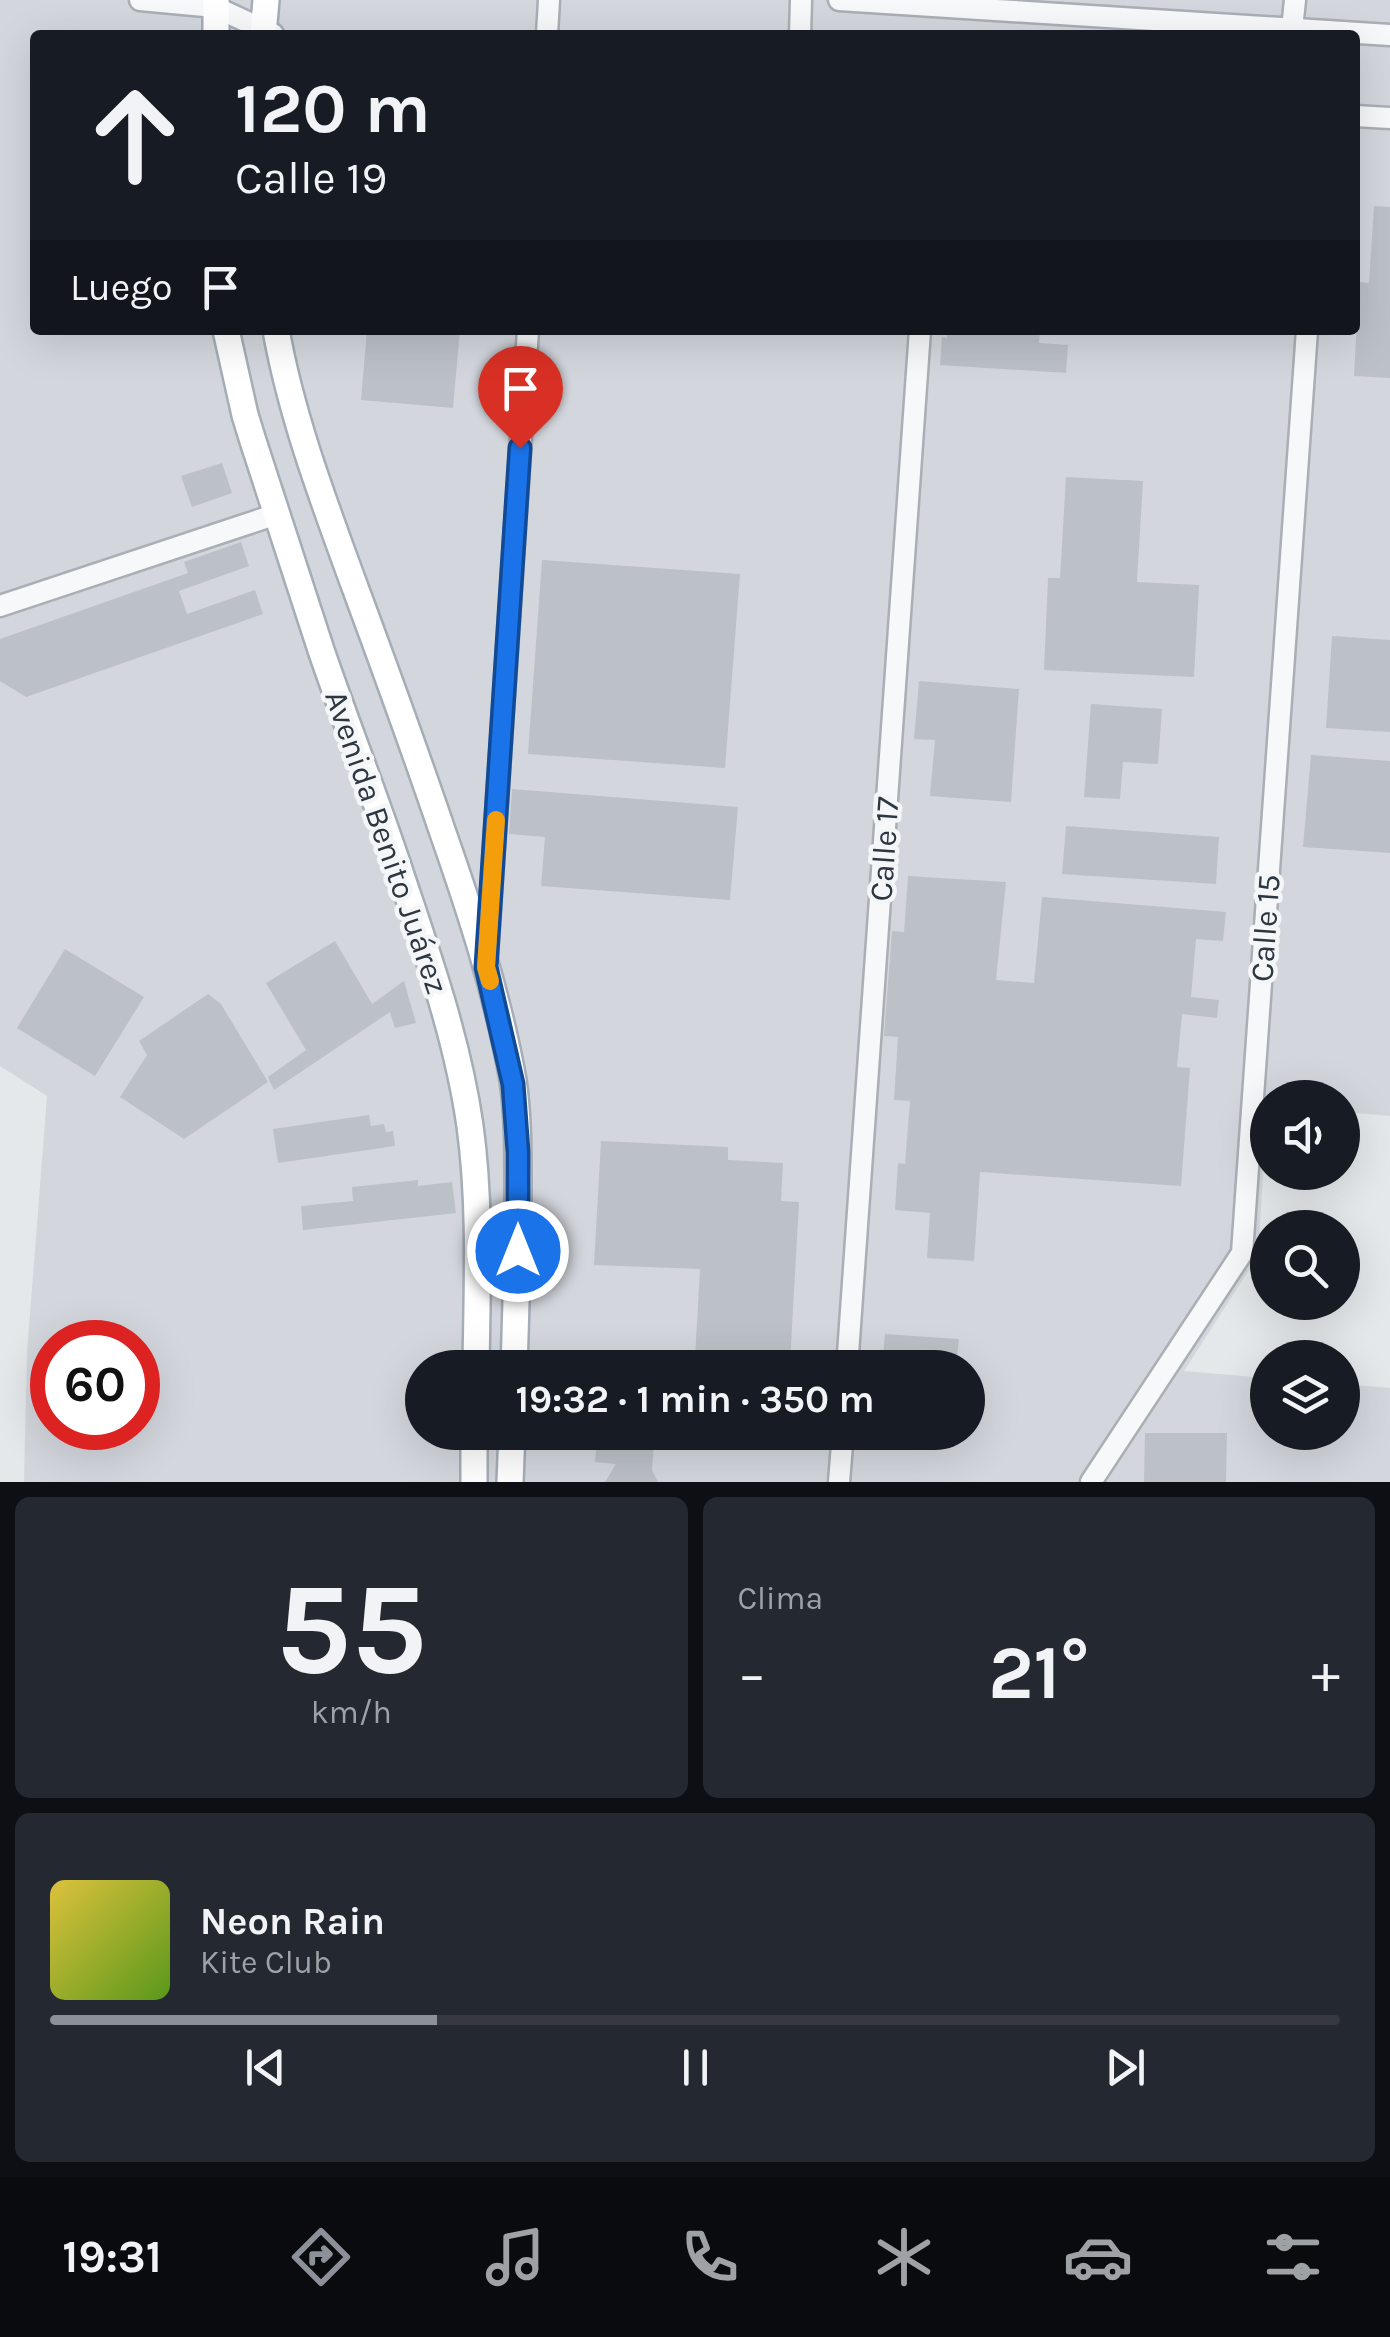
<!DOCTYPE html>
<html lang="es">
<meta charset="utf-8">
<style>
body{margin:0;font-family:Karla,sans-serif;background:#242831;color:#f1f3f6;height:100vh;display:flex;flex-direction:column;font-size:38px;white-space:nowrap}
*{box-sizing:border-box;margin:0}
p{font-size:32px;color:#9ea1a6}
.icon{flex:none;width:55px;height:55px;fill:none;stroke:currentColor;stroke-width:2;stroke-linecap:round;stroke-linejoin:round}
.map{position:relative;height:1482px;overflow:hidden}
.details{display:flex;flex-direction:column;gap:15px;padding:15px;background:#0d0f14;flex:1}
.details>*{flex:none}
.guide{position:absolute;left:30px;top:30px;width:1330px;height:305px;border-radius:10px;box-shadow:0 10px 40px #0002;background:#171b24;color:#f1f3f6;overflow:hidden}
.fabs{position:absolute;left:1250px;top:1080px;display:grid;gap:20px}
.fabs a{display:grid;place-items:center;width:110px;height:110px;border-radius:50%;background:#171b24;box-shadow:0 10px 40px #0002;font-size:50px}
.speed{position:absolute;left:30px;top:1320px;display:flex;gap:20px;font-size:50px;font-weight:700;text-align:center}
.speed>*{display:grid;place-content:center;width:130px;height:130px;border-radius:50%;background:#171b24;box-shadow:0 10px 40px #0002;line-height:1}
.speed .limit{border:15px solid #d22;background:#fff;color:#111}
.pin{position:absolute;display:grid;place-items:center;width:85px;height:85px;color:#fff;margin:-102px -42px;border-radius:50% 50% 50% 0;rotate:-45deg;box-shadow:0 0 10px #0007}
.pin .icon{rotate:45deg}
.me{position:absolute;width:110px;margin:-55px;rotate:0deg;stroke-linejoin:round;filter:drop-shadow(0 0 8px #0008)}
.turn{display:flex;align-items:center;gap:35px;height:210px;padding:0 40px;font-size:45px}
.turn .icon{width:130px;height:130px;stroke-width:2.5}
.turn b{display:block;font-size:70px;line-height:85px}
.then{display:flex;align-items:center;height:95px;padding:0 40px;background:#0003;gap:20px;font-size:38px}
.big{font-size:75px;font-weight:700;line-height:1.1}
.details .card{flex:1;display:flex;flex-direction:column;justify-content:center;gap:15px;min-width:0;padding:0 35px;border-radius:15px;background:#242831}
.details .dial{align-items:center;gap:0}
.dial b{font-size:130px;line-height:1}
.song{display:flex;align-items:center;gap:30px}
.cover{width:120px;height:120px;border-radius:15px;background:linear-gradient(135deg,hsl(50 70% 55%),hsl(90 70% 35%))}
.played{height:10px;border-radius:5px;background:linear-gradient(90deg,#8c9099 30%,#363941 30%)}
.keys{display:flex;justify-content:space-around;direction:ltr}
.heat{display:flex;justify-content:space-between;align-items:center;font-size:55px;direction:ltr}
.details .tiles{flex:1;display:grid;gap:15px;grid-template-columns:1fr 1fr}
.card:last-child{grid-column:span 2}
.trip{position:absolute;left:405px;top:1350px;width:580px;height:100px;border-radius:50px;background:#171b24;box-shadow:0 10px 40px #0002;font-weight:700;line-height:100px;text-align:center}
.menu{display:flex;height:160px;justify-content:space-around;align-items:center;background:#090b0e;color:#9ea1a6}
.menu .icon{width:70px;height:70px}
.menu .active{color:#8c9099}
.menu b{font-size:45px;color:#f1f3f6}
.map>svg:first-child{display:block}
.built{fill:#d3d7dd;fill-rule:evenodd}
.building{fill:#bcc1c7}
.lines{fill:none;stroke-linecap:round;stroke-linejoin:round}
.minor-casing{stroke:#a9afb5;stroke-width:25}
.major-casing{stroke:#a5adb6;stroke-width:30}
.minor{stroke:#f7f8f9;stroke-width:20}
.major{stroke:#fff;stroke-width:25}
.route-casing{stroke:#114b97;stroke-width:25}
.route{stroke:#1a73e8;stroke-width:18}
.slow{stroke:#f59e0b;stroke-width:18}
.labels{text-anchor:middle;stroke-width:9;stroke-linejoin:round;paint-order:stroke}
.street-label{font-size:32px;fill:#2d3742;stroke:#f4f6f8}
</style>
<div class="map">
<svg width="1390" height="1482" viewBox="0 0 1390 1482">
<rect width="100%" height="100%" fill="#e4e8eb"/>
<!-- built -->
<path class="built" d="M0,0H1390V1116L1343,1112L1342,1098H1268L1258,1256L1184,1371L1267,1378L1268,1432H1342L1343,1384L1390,1388V1482H24L27,1352L47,1096L0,1066ZM35,35H1355V330H35ZM52,1342H138V1428H52ZM422,1368H968V1432H422Z"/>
<!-- building -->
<g class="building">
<path d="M1374,206L1390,207V378L1354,376L1359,282L1369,283Z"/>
<path d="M367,330H460L453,408L361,400Z"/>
<path d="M947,330H1040L1039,343L1068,345L1066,373L940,365L942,337L947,338Z"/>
<path d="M222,463L232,493L192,507L181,476Z"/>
<path d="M1066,477L1143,481L1137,582L1199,585L1194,677L1044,670L1048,578H1060Z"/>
<path d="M241,542L249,566L179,591L187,614L255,590L263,614L26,697L0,681V639L188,573L184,562Z"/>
<path d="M542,560L740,574L725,768L528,754Z"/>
<path d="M1332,636L1390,640V732L1326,728Z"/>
<path d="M919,681L1019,689L1011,802L930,796L935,740L914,739Z"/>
<path d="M1091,704L1162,709L1158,764L1123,762L1120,799L1084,797Z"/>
<path d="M1311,755L1390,761V853L1303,847Z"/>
<path d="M512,789L738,807L730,900L541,886L545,837L509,834Z"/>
<path d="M1066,826L1219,837L1216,884L1062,874Z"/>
<path d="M908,876L1006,882L996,980L1034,983L1042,897L1226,912L1223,941L1196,939L1191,997L1219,1000L1217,1018L1182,1014L1177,1067L1190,1068L1181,1186L980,1172L974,1261L927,1258L930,1213L895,1210L898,1163L905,1164L910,1101L894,1100L898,1037L884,1036L892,931L904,932Z"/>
<path d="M335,941L372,1004L404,981L416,1023L395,1028L390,1012L274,1090L268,1077L306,1050L266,983Z"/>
<path d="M65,949L144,997L95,1076L17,1028Z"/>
<path d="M208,994L221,1004L268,1082L184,1139L120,1097L147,1055L139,1041Z"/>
<path d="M369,1115L371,1126L384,1124L386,1132L393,1131L395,1146L278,1163L273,1129Z"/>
<path d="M601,1141L728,1147V1160L783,1163L781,1201L799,1202L790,1363L695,1358L700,1269L594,1265Z"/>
<path d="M418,1180V1186L452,1182L456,1213L303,1230L301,1206L353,1201L352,1187Z"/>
<path d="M885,1334L959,1339L956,1368H882Z"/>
<path d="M613,1432H655L652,1470L658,1482H605L616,1464L595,1462L597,1439L617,1440Z"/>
<path d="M1145,1433H1227L1226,1482H1144Z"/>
</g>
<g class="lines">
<defs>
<g id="minor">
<path d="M140,0L215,7L273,34"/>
<path d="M839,0L1390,35"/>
<path d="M1292,29L1295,0"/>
<path d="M547,35L549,0"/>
<path d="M800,35L801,0"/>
<path d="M1355,116L1390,118"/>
<path d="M0,606L277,514"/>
<path d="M487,955L528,330"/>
<path d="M847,1368L920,330"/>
<path d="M839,1482L843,1432"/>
<path d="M1091,1482L1242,1253L1307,330"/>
</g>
<g id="major">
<path d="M216,0V35"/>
<path d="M263,35L266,0"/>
<path d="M226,330L245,415L253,441C276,511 298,580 321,650C347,726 377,801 402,878C429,959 458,1041 470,1126C481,1206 477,1287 476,1368"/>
<path d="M276,330C292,419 325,505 356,590C386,671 415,751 443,833C471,913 498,996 513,1080C518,1114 518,1151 518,1186C518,1246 516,1307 514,1368"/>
<path d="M474,1482V1432"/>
<path d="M510,1482L512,1432"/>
</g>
</defs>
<!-- minor casing -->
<use href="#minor" class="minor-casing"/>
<!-- major casing -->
<use href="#major" class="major-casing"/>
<!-- minor -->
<use href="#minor" class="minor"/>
<!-- major -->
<use href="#major" class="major"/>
</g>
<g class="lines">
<defs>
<path id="route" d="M518,1251V1152L513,1084L486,967L520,448"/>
</defs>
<!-- route casing -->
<use href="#route" class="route-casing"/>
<!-- route -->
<use href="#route" class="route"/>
<!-- slow -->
<path class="slow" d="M490,981L486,967L496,820"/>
</g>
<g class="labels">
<!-- street labels -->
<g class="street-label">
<text transform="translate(387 842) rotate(71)" y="11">Avenida Benito Juárez</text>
<text transform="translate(884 849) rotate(-86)" y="11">Calle 17</text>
<text transform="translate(1265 928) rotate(-86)" y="11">Calle 15</text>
</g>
</g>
</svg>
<div class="fabs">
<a><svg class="icon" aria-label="sound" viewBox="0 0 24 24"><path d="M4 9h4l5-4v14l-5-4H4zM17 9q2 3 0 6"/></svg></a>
<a><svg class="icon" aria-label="search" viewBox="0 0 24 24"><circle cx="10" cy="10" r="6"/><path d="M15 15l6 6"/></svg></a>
<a><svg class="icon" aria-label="layers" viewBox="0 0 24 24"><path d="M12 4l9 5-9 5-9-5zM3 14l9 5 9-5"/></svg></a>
</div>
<div class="speed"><div class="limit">60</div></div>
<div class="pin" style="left:520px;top:448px;background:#d93025"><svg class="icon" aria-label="arrive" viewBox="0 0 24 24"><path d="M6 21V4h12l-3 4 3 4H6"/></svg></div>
<svg class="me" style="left:518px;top:1251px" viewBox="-20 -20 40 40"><circle r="17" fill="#1a73e8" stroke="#fff" stroke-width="3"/><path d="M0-11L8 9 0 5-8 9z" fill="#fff"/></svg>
<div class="trip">19:32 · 1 min · 350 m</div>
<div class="guide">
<div class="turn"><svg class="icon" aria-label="ahead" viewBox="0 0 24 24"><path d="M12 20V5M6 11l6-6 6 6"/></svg><div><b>120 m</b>Calle 19</div></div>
<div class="then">Luego<svg class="icon" aria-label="arrive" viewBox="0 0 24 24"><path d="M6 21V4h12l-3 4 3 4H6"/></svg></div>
</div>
</div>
<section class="details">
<div class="tiles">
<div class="card dial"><b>55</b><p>km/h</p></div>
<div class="card"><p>Clima</p>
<div class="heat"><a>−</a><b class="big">21°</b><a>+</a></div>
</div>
<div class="card">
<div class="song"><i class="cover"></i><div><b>Neon Rain</b><p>Kite Club</p></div></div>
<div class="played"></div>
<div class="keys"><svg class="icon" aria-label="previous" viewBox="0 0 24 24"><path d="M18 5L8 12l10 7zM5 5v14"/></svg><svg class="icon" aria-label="pause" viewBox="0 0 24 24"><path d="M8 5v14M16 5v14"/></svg><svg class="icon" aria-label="next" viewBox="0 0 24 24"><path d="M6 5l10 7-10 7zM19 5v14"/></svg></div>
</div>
</div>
</section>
<nav class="menu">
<b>19:31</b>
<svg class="icon active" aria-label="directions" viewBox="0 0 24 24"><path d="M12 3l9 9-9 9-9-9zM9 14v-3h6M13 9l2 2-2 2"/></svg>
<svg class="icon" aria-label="music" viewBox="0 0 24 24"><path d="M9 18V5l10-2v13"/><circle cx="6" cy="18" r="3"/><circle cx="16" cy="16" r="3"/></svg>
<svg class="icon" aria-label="phone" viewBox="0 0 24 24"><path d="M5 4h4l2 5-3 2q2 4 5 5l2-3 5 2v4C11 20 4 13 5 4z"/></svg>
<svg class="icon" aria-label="climate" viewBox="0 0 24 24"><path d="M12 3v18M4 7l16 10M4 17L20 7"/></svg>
<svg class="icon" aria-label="car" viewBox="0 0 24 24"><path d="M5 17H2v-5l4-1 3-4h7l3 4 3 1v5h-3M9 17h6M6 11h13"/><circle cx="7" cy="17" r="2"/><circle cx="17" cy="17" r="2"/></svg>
<svg class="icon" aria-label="filters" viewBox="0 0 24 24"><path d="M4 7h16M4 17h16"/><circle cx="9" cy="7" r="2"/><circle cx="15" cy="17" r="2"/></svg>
</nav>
